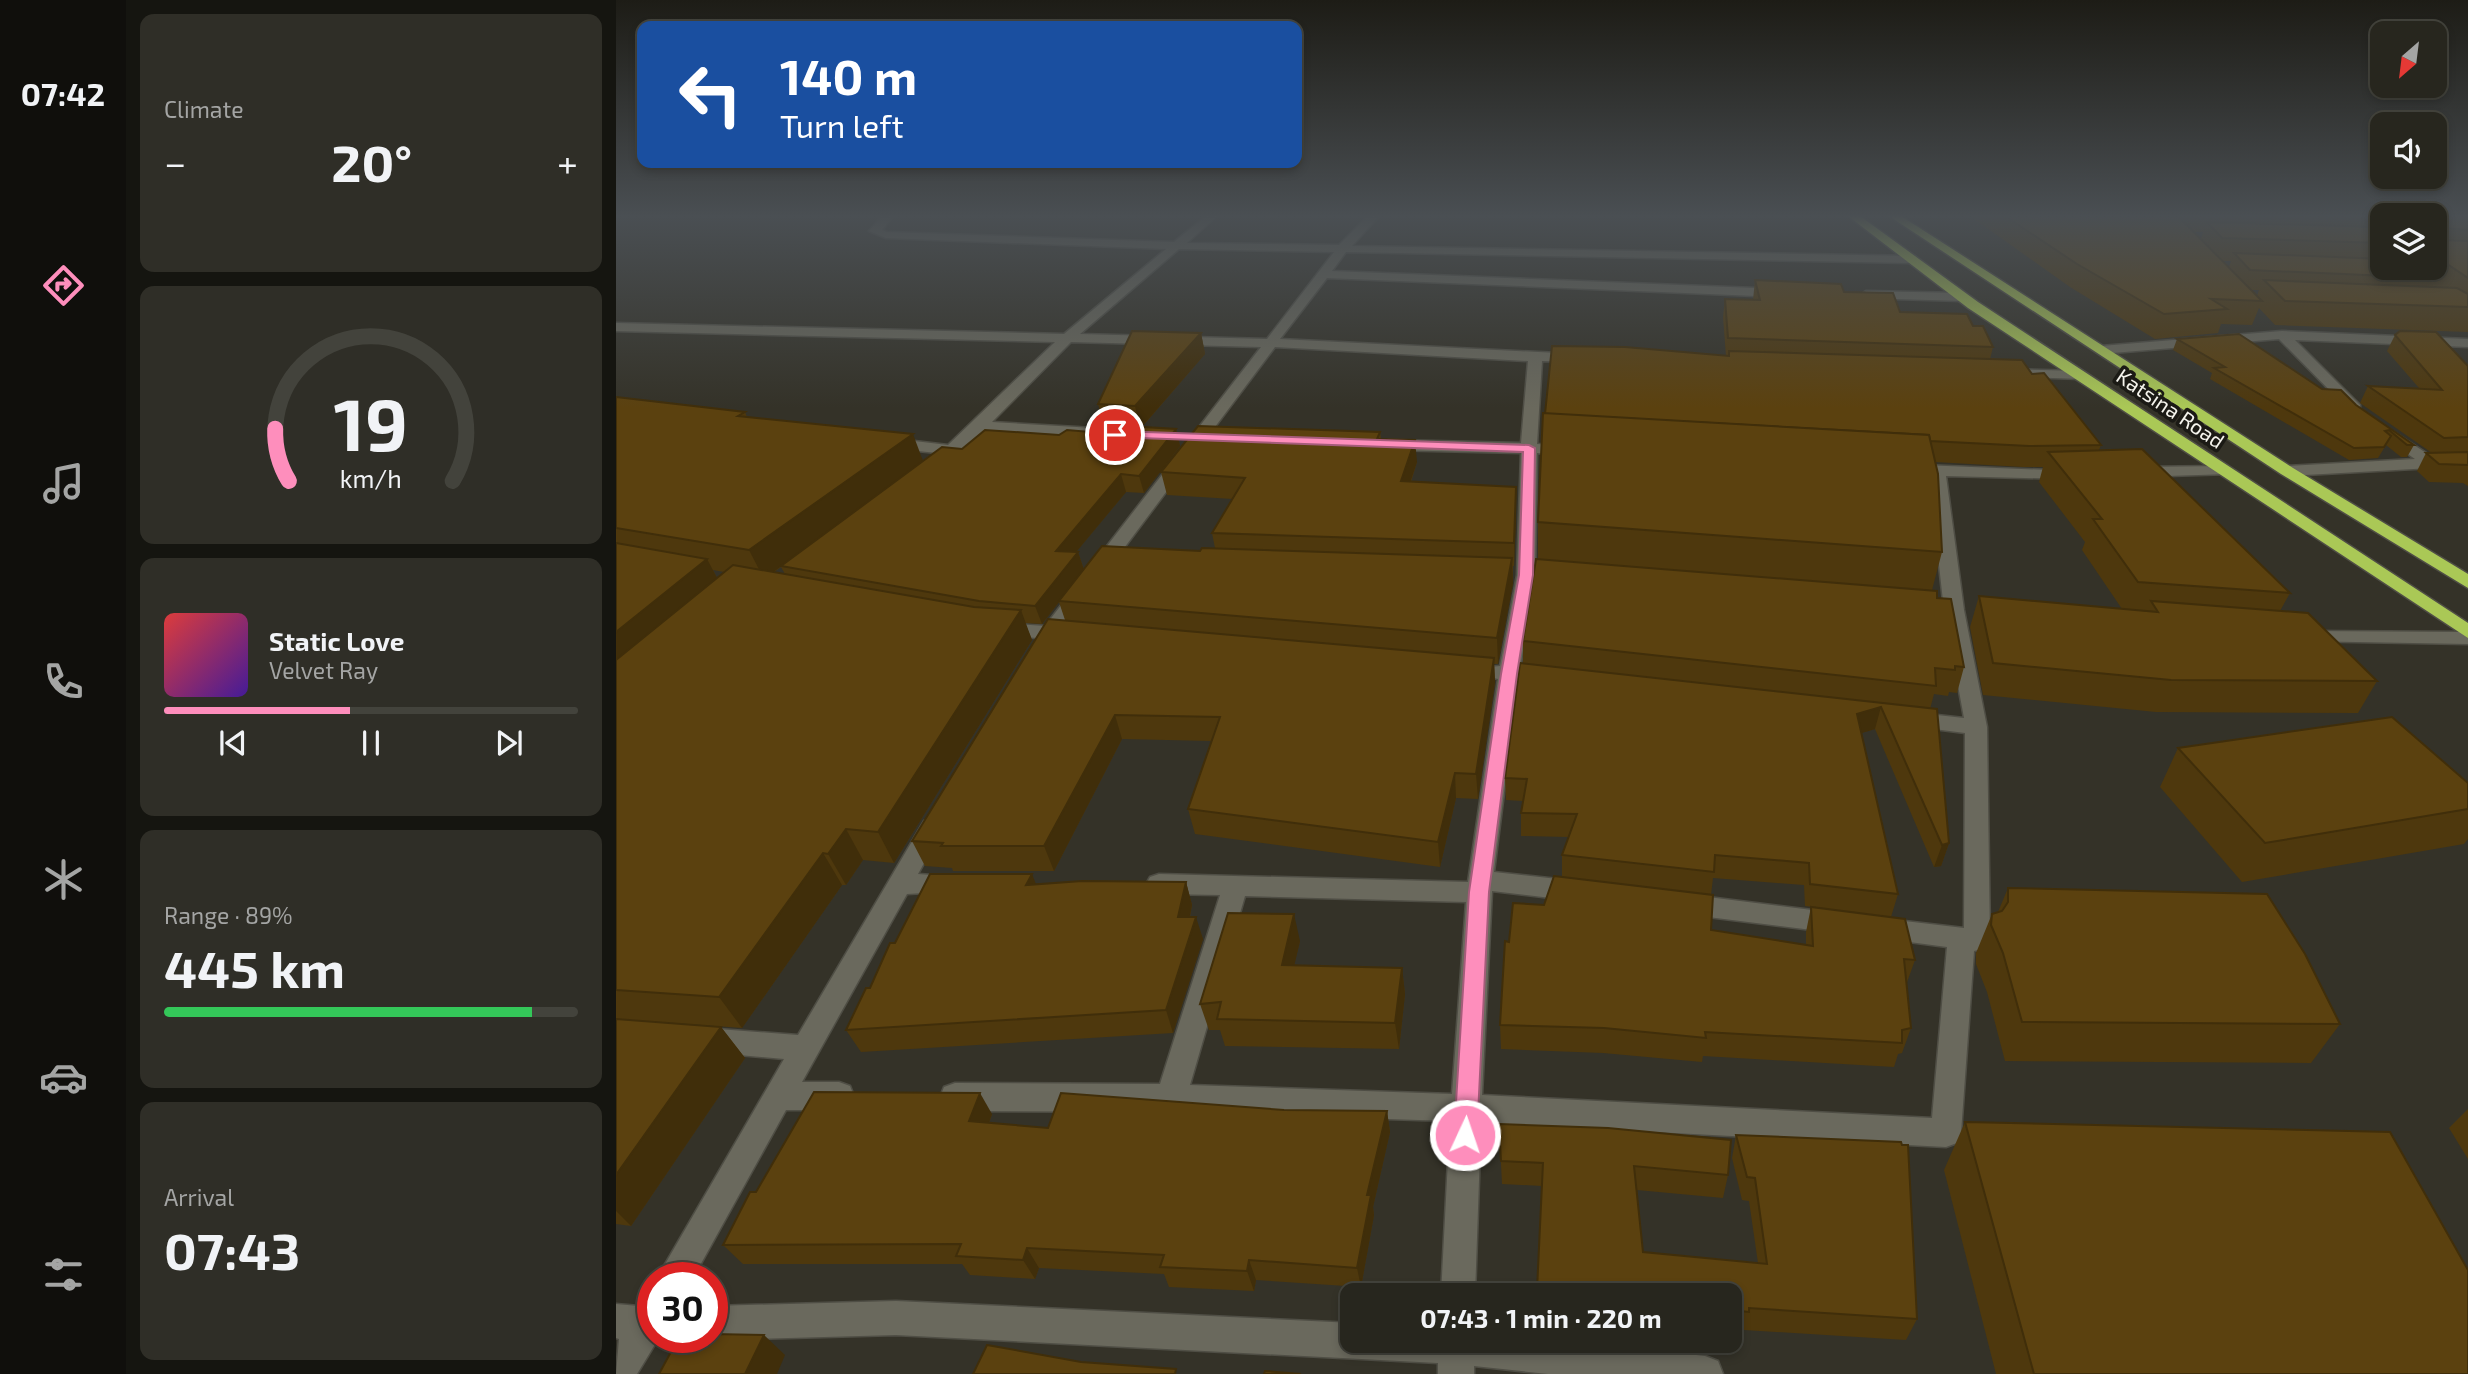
<!DOCTYPE html>
<meta charset="utf-8">
<style>
body{margin:0;font-family:"Exo 2",sans-serif;background:#2f2e27;color:#f1f3f6;height:100vh;display:flex;flex-direction:column;font-size:26px;white-space:nowrap}
*{box-sizing:border-box;margin:0}
p{font-size:23px;color:#a4a5a4}
.icon{flex:none;width:38px;height:38px;fill:none;stroke:currentColor;stroke-width:2;stroke-linecap:round;stroke-linejoin:round}
.map{position:relative;flex:1;overflow:hidden}
.side{display:flex;flex-direction:column;gap:14px;padding:14px;background:#151510;width:490px}
.side>*{flex:none}
.banner{position:absolute;left:21px;top:21px;width:665px;height:147px;border-radius:14px;box-shadow:0 4px 10px #0003,0 0 0 2px #43433c;background:#1a4fa0;color:#fff;overflow:hidden}
.needle{width:46px;rotate:208deg}
.controls{position:absolute;left:1754px;top:21px;display:grid;gap:14px}
.controls a{display:grid;place-items:center;width:77px;height:77px;border-radius:14px;background:#27261e;box-shadow:0 4px 10px #0003,0 0 0 2px #43433c;font-size:35px}
.speed{position:absolute;left:21px;top:1262px;display:flex;gap:14px;font-size:35px;font-weight:700;text-align:center}
.speed>*{display:grid;place-content:center;width:91px;height:91px;border-radius:50%;background:#27261e;box-shadow:0 4px 10px #0003,0 0 0 2px #43433c;line-height:1}
.speed .limit{border:10px solid #d22;background:#fff;color:#111}
.pin{position:absolute;display:grid;place-items:center;width:60px;height:60px;color:#fff;margin:-30px;border:4px solid #fff;border-radius:50%;box-shadow:0 2px 7px #0007}
.me{position:absolute;width:77px;margin:-38px;rotate:3deg;stroke-linejoin:round;filter:drop-shadow(0 0 5px #0008)}
.turn{display:flex;align-items:center;gap:24px;height:147px;padding:0 28px;font-size:32px}
.turn .icon{width:91px;height:91px;stroke-width:2.5}
.turn b{display:block;font-size:49px;line-height:60px}
.big{font-size:52px;font-weight:700;line-height:1.1}
.side .tile{flex:1;display:flex;flex-direction:column;justify-content:center;gap:10px;min-width:0;padding:0 24px;border-radius:14px;background:#2f2e27}
.side .dial{align-items:center;gap:0}
.dial svg{height:182px;overflow:visible;fill:none;stroke:#43433c;stroke-width:7;stroke-linecap:round;text-anchor:middle}
.dial text{fill:#f1f3f6;stroke:none}
.song{display:flex;align-items:center;gap:21px}
.cover{width:84px;height:84px;border-radius:10px;background:linear-gradient(135deg,hsl(0 70% 55%),hsl(260 70% 35%))}
.played{height:7px;border-radius:4px;background:linear-gradient(90deg,#fe8ebc 45%,#43433c 45%)}
.keys{display:flex;justify-content:space-around;direction:ltr}
.heat{display:flex;justify-content:space-between;align-items:center;font-size:38px;direction:ltr}
.charge{height:10px;border-radius:5px;background:linear-gradient(90deg,#34c759 89%,#43433c 0)}
.trip{position:absolute;left:724px;top:1283px;width:402px;height:70px;border-radius:14px;background:#27261e;box-shadow:0 4px 10px #0003,0 0 0 2px #43433c;font-weight:700;line-height:70px;text-align:center}
main{display:flex;flex:1;min-height:0}
.dock{display:flex;flex-direction:column;width:126px;justify-content:space-around;align-items:center;background:#100f0c;color:#a4a5a4}
.dock .icon{width:49px;height:49px}
.dock .active{color:#fe8ebc}
.dock b{font-size:32px;color:#f1f3f6}
.map>svg:first-child{display:block}
.lines{fill:none;stroke-linecap:round;stroke-linejoin:round}
.minor-casing{stroke:#4f4e45;stroke-width:3}
.highway-casing{stroke:#4f4e45;stroke-width:3}
.minor{fill:#6a695d;fill-rule:evenodd}
.highway{fill:#aac856;fill-rule:evenodd}
.wall{fill:#4e380d;fill-rule:evenodd}
.shaded-wall{fill:#402e0a}
.building{fill:#5b410f;stroke:#402e0a;stroke-width:2}
.route{fill:#fe8ebc;stroke:#a55c7a;stroke-width:2}
.labels{text-anchor:middle;stroke-width:7;stroke-linejoin:round;paint-order:stroke}
.far-street-label{font-size:21px;fill:#f5f4ed;stroke:#1b1a15}
</style>
<main>
<nav class="dock">
<b>07:42</b>
<svg class="icon active" aria-label="directions" viewBox="0 0 24 24"><path d="M12 3l9 9-9 9-9-9zM9 14v-3h6M13 9l2 2-2 2"/></svg>
<svg class="icon" aria-label="music" viewBox="0 0 24 24"><path d="M9 18V5l10-2v13"/><circle cx="6" cy="18" r="3"/><circle cx="16" cy="16" r="3"/></svg>
<svg class="icon" aria-label="phone" viewBox="0 0 24 24"><path d="M5 4h4l2 5-3 2q2 4 5 5l2-3 5 2v4C11 20 4 13 5 4z"/></svg>
<svg class="icon" aria-label="climate" viewBox="0 0 24 24"><path d="M12 3v18M4 7l16 10M4 17L20 7"/></svg>
<svg class="icon" aria-label="car" viewBox="0 0 24 24"><path d="M5 17H2v-5l4-1 3-4h7l3 4 3 1v5h-3M9 17h6M6 11h13"/><circle cx="7" cy="17" r="2"/><circle cx="17" cy="17" r="2"/></svg>
<svg class="icon" aria-label="filters" viewBox="0 0 24 24"><path d="M4 7h16M4 17h16"/><circle cx="9" cy="7" r="2"/><circle cx="15" cy="17" r="2"/></svg>
</nav>
<section class="side">
<div class="tile"><p>Climate</p>
<div class="heat"><a>−</a><b class="big">20°</b><a>+</a></div>
</div>
<div class="tile dial"><svg viewBox="0 0 100 80">
<path d="M14 69A42 42 0 1 1 86 69"/>
<path d="M14 69A42 42 0 0 1 8 46" stroke="#fe8ebc"/>
<text x="50" y="56" font-size="32" font-weight="700">19</text>
<text x="50" y="72" font-size="11">km/h</text>
</svg></div>
<div class="tile">
<div class="song"><i class="cover"></i><div><b>Static Love</b><p>Velvet Ray</p></div></div>
<div class="played"></div>
<div class="keys"><svg class="icon" aria-label="previous" viewBox="0 0 24 24"><path d="M18 5L8 12l10 7zM5 5v14"/></svg><svg class="icon" aria-label="pause" viewBox="0 0 24 24"><path d="M8 5v14M16 5v14"/></svg><svg class="icon" aria-label="next" viewBox="0 0 24 24"><path d="M6 5l10 7-10 7zM19 5v14"/></svg></div>
</div>
<div class="tile"><p>Range · 89%</p><b class="big">445 km</b><div class="charge"></div></div>
<div class="tile"><p>Arrival</p><b class="big">07:43</b></div>
</section>
<div class="map">
<svg width="1852" height="1374" viewBox="0 0 1852 1374">
<rect width="100%" height="100%" fill="#343228"/>
<g class="lines">
<defs>
<g id="minor">
<path d="M266,216H277L266,230L271,232L558,242L590,216H601L571,243L723,245L752,216H763L736,246L1299,256L1301,259L1295,263L730,252L716,271L1165,289L1171,293L1165,297L711,278L664,339L962,354L969,358L962,362L926,361L921,444L953,446L961,451L953,456L921,453L919,575L904,669L931,671L941,678L931,685L902,682L878,872L960,881L969,884L973,891L969,898L960,901L876,891L866,1095L1316,1118L1331,947L1263,938L1254,935L1250,928L1254,921L1263,918L1348,928L1349,733L1294,726L1286,724L1283,719L1286,714L1294,712L1348,718L1328,610L1313,475L1300,473L1298,470L1306,465L1458,471V477L1452,479L1330,476L1348,610L1371,727L1374,940L1370,948L1358,951L1345,1133L1341,1143L1330,1147L865,1123L859,1295H825L834,1121L555,1112L339,1111L328,1107L324,1097L328,1087L339,1083L544,1084L604,895L543,894L534,891L530,884L534,877L543,874L852,882L882,679L873,677L870,672L873,667L884,666L901,575L905,453L772,450L764,445L772,440L905,443L912,361L659,347L448,628L457,630L460,634L457,638L440,639L429,646L422,644L421,638L385,635L375,629L385,623L429,626L645,347L455,342L376,422L478,428L484,430V436L367,431L343,453L316,471L308,466L321,453L273,448L265,443L273,438L332,445L439,342L0,331V323L448,334L550,249L270,238L253,231ZM563,249L718,252L651,339L464,334ZM629,896L850,902L836,1094L574,1085Z"/>
<path d="M1250,291L1346,293L1352,297L1346,301L1246,298L1244,295Z"/>
<path d="M1666,331L1852,339V347L1679,340L1744,405V411H1734L1663,339L1485,354L1478,350L1485,346Z"/>
<path d="M1390,369L1465,371L1472,375L1465,379L1385,376V370Z"/>
<path d="M1773,429L1818,458L1852,456V466L1671,476L1663,471L1671,466L1799,459L1767,437V431Z"/>
<path d="M1608,466L1616,471L1614,474L1520,477L1512,472L1520,467Z"/>
<path d="M1690,631L1852,632V644L1683,641L1680,637L1683,633Z"/>
<path d="M316,818L324,821L328,827L302,874L345,877L349,884L345,891L291,894L186,1082H223L234,1086L238,1096L234,1106L223,1110H170L77,1278H41L168,1059L89,1052L79,1049L75,1040L79,1031L89,1028L182,1035L308,821Z"/>
<path d="M1068,894L1220,913L1229,916L1233,923L1229,930L1220,933L1068,914L1059,911L1055,904L1059,897Z"/>
<path d="M37,1298V1337H49L41,1341L21,1374H0L3,1339L0,1338V1304L23,1306Z"/>
<path d="M280,1301L737,1323V1340H948L1089,1356L1102,1361L1107,1374H932L858,1366V1374H822V1363L280,1335L96,1340L88,1337H96V1306Z"/>
</g>
<g id="highway">
<path d="M1232,216H1244L1362,302L1852,623V638L1352,308Z"/>
<path d="M1273,216H1285L1677,468L1852,574V588L1665,474Z"/>
</g>
</defs>
<!-- minor casing -->
<use href="#minor" class="minor-casing"/>
<!-- highway casing -->
<use href="#highway" class="highway-casing"/>
<!-- minor -->
<use href="#minor" class="minor"/>
<!-- highway -->
<use href="#highway" class="highway"/>
</g>
<!-- wall -->
<g class="wall">
<path d="M1354,216H1766V268H1818V216H1852V332L1659,325L1643,308L1636,325L1605,324L1602,333L1539,339L1454,287ZM1578,232H1587L1585,239ZM1607,261H1615L1613,267ZM1635,290H1643L1641,296Z"/>
<path d="M1139,280L1228,292L1284,312L1357,326L1377,347L1374,359L1416,374L1485,445L1483,450L1674,593L1664,611L1761,681L1742,713L1540,712L1367,695L1354,627L1363,596L1506,609L1466,550L1469,542L1423,482L1427,467H1407L1319,462L1326,552L1316,590L1321,598L1348,667L1341,693L1333,692L1332,696L1318,694L1314,709L1333,843L1325,866L1318,867L1259,729L1245,733L1282,894L1275,917L1189,906L1188,885L1097,878L1095,895V930L1190,945V932L1195,907L1299,960L1290,985L1295,1028L1286,1053L1282,1054L1278,1067L1087,1056L1086,1062L987,1053L885,1049L884,1025L893,942L928,905L946,877V855L953,837L905,836V813L907,801L890,800L889,778L907,663V641L922,559V522L929,414L1110,356L1107,317L1109,299L1137,300Z"/>
<path d="M585,333L589,354L526,427L560,429L564,446L528,493L510,492L460,552H462L468,570L599,548L596,533L617,499L551,495L545,472L764,432L765,439L801,462L795,482L900,487V510L898,566H897V583L882,664H878L879,682L862,799L840,798L824,867L579,834L572,809L595,741L506,739L438,871H337L336,868L309,866L296,841L449,620L443,602L426,624L409,623L416,640L278,863L247,860L230,885H226L126,1028L31,1021L105,1027L129,1058L15,1226L0,1224V397L129,412L131,417L307,461L346,449L443,435L474,432L488,425L482,404ZM165,567L169,574L158,572ZM97,570L108,572L101,578Z"/>
<path d="M1779,335L1852,366V486L1847,483L1813,482L1801,471L1810,453H1816L1744,403L1752,386L1803,388L1771,351Z"/>
<path d="M1561,339L1706,389L1740,405L1798,445L1791,457H1785L1770,445L1762,458L1733,460L1594,379L1596,373L1557,350Z"/>
<path d="M1562,748L1852,783V839L1848,844L1626,882L1544,787Z"/>
<path d="M570,882L576,905L574,917L587,939L557,1033L245,1052L230,1030L279,943L420,884Z"/>
<path d="M1392,888L1724,1024L1695,1063L1389,1061L1371,992L1360,964V953L1376,914L1382,912Z"/>
<path d="M684,941L678,965L786,968L789,994L783,1049L609,1046L604,1030H593L584,1004Z"/>
<path d="M1852,1109V1159L1833,1128Z"/>
<path d="M668,1110L771,1111L774,1132L757,1207L758,1215L745,1287L640,1280L638,1291L553,1287L548,1274L423,1268L419,1279L354,1275L346,1264H127L107,1245L140,1192L376,1114L373,1123L432,1128Z"/>
<path d="M1349,1122L1852,1374H1380L1328,1170Z"/>
<path d="M883,1124L1112,1175L1107,1198L1021,1190L1027,1252L1142,1263L1133,1201L1126,1200L1116,1158L1120,1135L1301,1319L1290,1340L1128,1330L1127,1333L1115,1332V1295H921L926,1186L886,1184Z"/>
</g>
<!-- shaded-wall -->
<g class="shaded-wall">
<path d="M585,333L589,354L524,429L519,406Z"/>
<path d="M560,429L564,446L528,493L523,476Z"/>
<path d="M297,434L307,461L148,579L133,550Z"/>
<path d="M799,440L801,462L787,504L785,481Z"/>
<path d="M505,474L510,492L446,569L440,551Z"/>
<path d="M900,487V510L898,566V543Z"/>
<path d="M462,552L468,570L426,624L419,606Z"/>
<path d="M896,558L897,583L882,664L881,638Z"/>
<path d="M91,559L107,589L0,679V632Z"/>
<path d="M405,610L416,640L278,863L262,832Z"/>
<path d="M878,658L879,682L862,799L860,774Z"/>
<path d="M1265,707L1259,729L1236,736L1241,714Z"/>
<path d="M499,715L506,739L438,871L428,846Z"/>
<path d="M839,773L840,798L824,867L822,842Z"/>
<path d="M230,829L247,860L230,885L212,854Z"/>
<path d="M1333,843L1325,866L1318,867L1326,845Z"/>
<path d="M207,853L226,885L126,1028L103,997Z"/>
<path d="M416,874L425,897L410,885Z"/>
<path d="M570,882L576,905L569,939L562,917Z"/>
<path d="M678,914L684,941L672,992L666,965Z"/>
<path d="M580,917L587,939L557,1033L550,1010Z"/>
<path d="M786,968L789,994L783,1049L779,1023Z"/>
<path d="M105,1027L129,1058L15,1226L0,1211V1175Z"/>
<path d="M364,1093L376,1114L366,1142L353,1121Z"/>
<path d="M771,1111L774,1132L757,1207L758,1215L745,1287L741,1268L751,1195Z"/>
<path d="M411,1248L423,1268L419,1279L407,1260Z"/>
<path d="M633,1260L640,1280L638,1291L631,1271Z"/>
<path d="M148,1335L169,1355L161,1374H129Z"/>
</g>
<!-- building -->
<g class="building">
<path d="M1389,216H1562L1646,301L1595,299L1611,309L1548,314L1461,264Z"/>
<path d="M1818,216H1852V230L1829,228L1827,240L1852,241V278L1818,255Z"/>
<path d="M1591,222L1760,227L1766,230V243L1606,238Z"/>
<path d="M1618,253L1766,259V268H1805L1819,278L1634,270Z"/>
<path d="M1139,280L1225,284L1228,292L1277,293L1284,312L1351,314L1357,326H1367L1377,347L1112,338L1109,299L1144,300Z"/>
<path d="M1648,280L1841,288L1852,294V307L1669,301Z"/>
<path d="M516,331L585,333L519,406L482,404Z"/>
<path d="M1784,331L1820,332L1852,366V437L1828,438L1752,386L1826,390L1779,335Z"/>
<path d="M1623,334L1706,389L1725,390L1740,405L1798,445H1791L1773,430L1769,431L1775,436L1768,447L1738,448L1598,368L1609,367L1561,339Z"/>
<path d="M936,346L1009,347L1113,356V351L1406,360L1416,374L1428,373L1485,445L1413,446L1314,441L1313,435L929,414Z"/>
<path d="M0,397L129,412L122,416L297,434L133,550L0,528Z"/>
<path d="M927,413L1313,435L1322,474L1326,552L922,522Z"/>
<path d="M477,424L560,429L523,476L505,474L440,551L462,552L419,606L363,601L165,566L326,447L346,449L369,430L443,435L451,430L474,432Z"/>
<path d="M582,426L764,432L761,439L799,440L785,481L900,487L898,543L596,533L629,478L545,472Z"/>
<path d="M1526,449L1674,593L1522,582L1477,519H1486L1432,452Z"/>
<path d="M1852,452V465L1823,464L1810,453Z"/>
<path d="M0,543L91,559L0,632Z"/>
<path d="M486,546L584,551L586,548L896,558L881,638L443,601Z"/>
<path d="M920,559L1321,591V598L1335,599L1348,667L1339,666V670L1319,668L1320,686L907,641Z"/>
<path d="M117,565L358,607L405,610L262,832L230,829L212,854L207,853L103,997L0,990V660Z"/>
<path d="M1363,596L1542,612L1535,601L1692,613L1761,681L1555,680L1377,663Z"/>
<path d="M432,619L878,658L860,774L839,773L822,842L572,809L604,717L499,715L428,846H325L327,843L296,841Z"/>
<path d="M904,663L1321,709L1333,843L1326,845L1265,707L1241,714L1282,894L1194,884L1193,863L1099,855L1098,872L946,855L961,814L905,813L911,779L889,778Z"/>
<path d="M1776,717L1852,783V809L1649,843L1562,748Z"/>
<path d="M314,874H416L410,885L466,881L570,882L562,917H580L550,1010L230,1030L250,988H254L274,943H279Z"/>
<path d="M938,876L1097,895L1095,930L1197,946L1195,907L1289,919L1299,960L1288,959L1295,1028L1286,1030V1043L1089,1032L1090,1038L988,1028L884,1025L889,941L893,942L897,903L928,905Z"/>
<path d="M1392,888L1651,894L1689,954L1724,1024L1406,1022L1387,953L1375,925L1376,914L1386,911L1392,902Z"/>
<path d="M612,913L678,914L666,965L786,968L779,1023L601,1019L605,1002L584,1004Z"/>
<path d="M0,1019L105,1027L0,1175Z"/>
<path d="M198,1092L364,1093L353,1121L432,1128L445,1093L668,1110L771,1111L751,1195H755L741,1268L633,1260L631,1271L544,1267L548,1255L411,1248L407,1260L340,1256L345,1244L107,1245L134,1192H140Z"/>
<path d="M1349,1122L1774,1132L1852,1270V1374H1418Z"/>
<path d="M883,1124L992,1128L1115,1140L1112,1175L1018,1166L1027,1252L1151,1264L1139,1178L1131,1177L1120,1135L1285,1142L1286,1145H1292L1301,1319L1133,1308V1312L1115,1310V1295H967L921,1290L927,1163L885,1161Z"/>
<path d="M96,1334L148,1335L129,1374H43L63,1337H96Z"/>
<path d="M371,1345L465,1362L560,1369L559,1374H357Z"/>
<path d="M649,1371L685,1374H648Z"/>
</g>
<!-- sky -->
<linearGradient id="sky" x2="0" y2="1"><stop stop-color="#1d1c16"/><stop offset="0.53" stop-color="#4a4f53"/><stop offset="1" stop-color="#4a4f53" stop-opacity="0"/></linearGradient>
<rect width="1852" height="408" fill="url(#sky)"/>
<!-- route -->
<path class="route" d="M499,431L913,445L919,448L917,575L901,674L873,892L861,1135L857,1143L849,1146L841,1143L838,1135L853,892L885,674L903,575L907,452L495,437L494,435Z"/>
<g class="labels">
<!-- far-street labels -->
<g class="far-street-label">
<text transform="translate(1554 409) rotate(34)" y="7">Katsina Road</text>
</g>
</g>
</svg>
<div class="controls">
<a><svg class="needle" viewBox="-14 -14 28 28"><path d="M0-13l5 13h-10z" fill="#e53935"/><path d="M0 13l5-13h-10z" fill="#a4a5a4"/></svg></a>
<a><svg class="icon" aria-label="sound" viewBox="0 0 24 24"><path d="M4 9h4l5-4v14l-5-4H4zM17 9q2 3 0 6"/></svg></a>
<a><svg class="icon" aria-label="layers" viewBox="0 0 24 24"><path d="M12 4l9 5-9 5-9-5zM3 14l9 5 9-5"/></svg></a>
</div>
<div class="speed"><div class="limit">30</div></div>
<div class="pin" style="left:499px;top:435px;background:#d93025"><svg class="icon" aria-label="arrive" viewBox="0 0 24 24"><path d="M6 21V4h12l-3 4 3 4H6"/></svg></div>
<svg class="me" style="left:849px;top:1135px" viewBox="-20 -20 40 40"><circle r="17" fill="#fe8ebc" stroke="#fff" stroke-width="3"/><path d="M0-11L8 9 0 5-8 9z" fill="#fff"/></svg>
<div class="trip">07:43 · 1 min · 220 m</div>
<div class="banner">
<div class="turn"><svg class="icon" aria-label="left" viewBox="0 0 24 24"><path d="M17 20v-9H6M10 6l-5 5 5 5"/></svg><div><b>140 m</b>Turn left</div></div>
</div>
</div>
</main>
